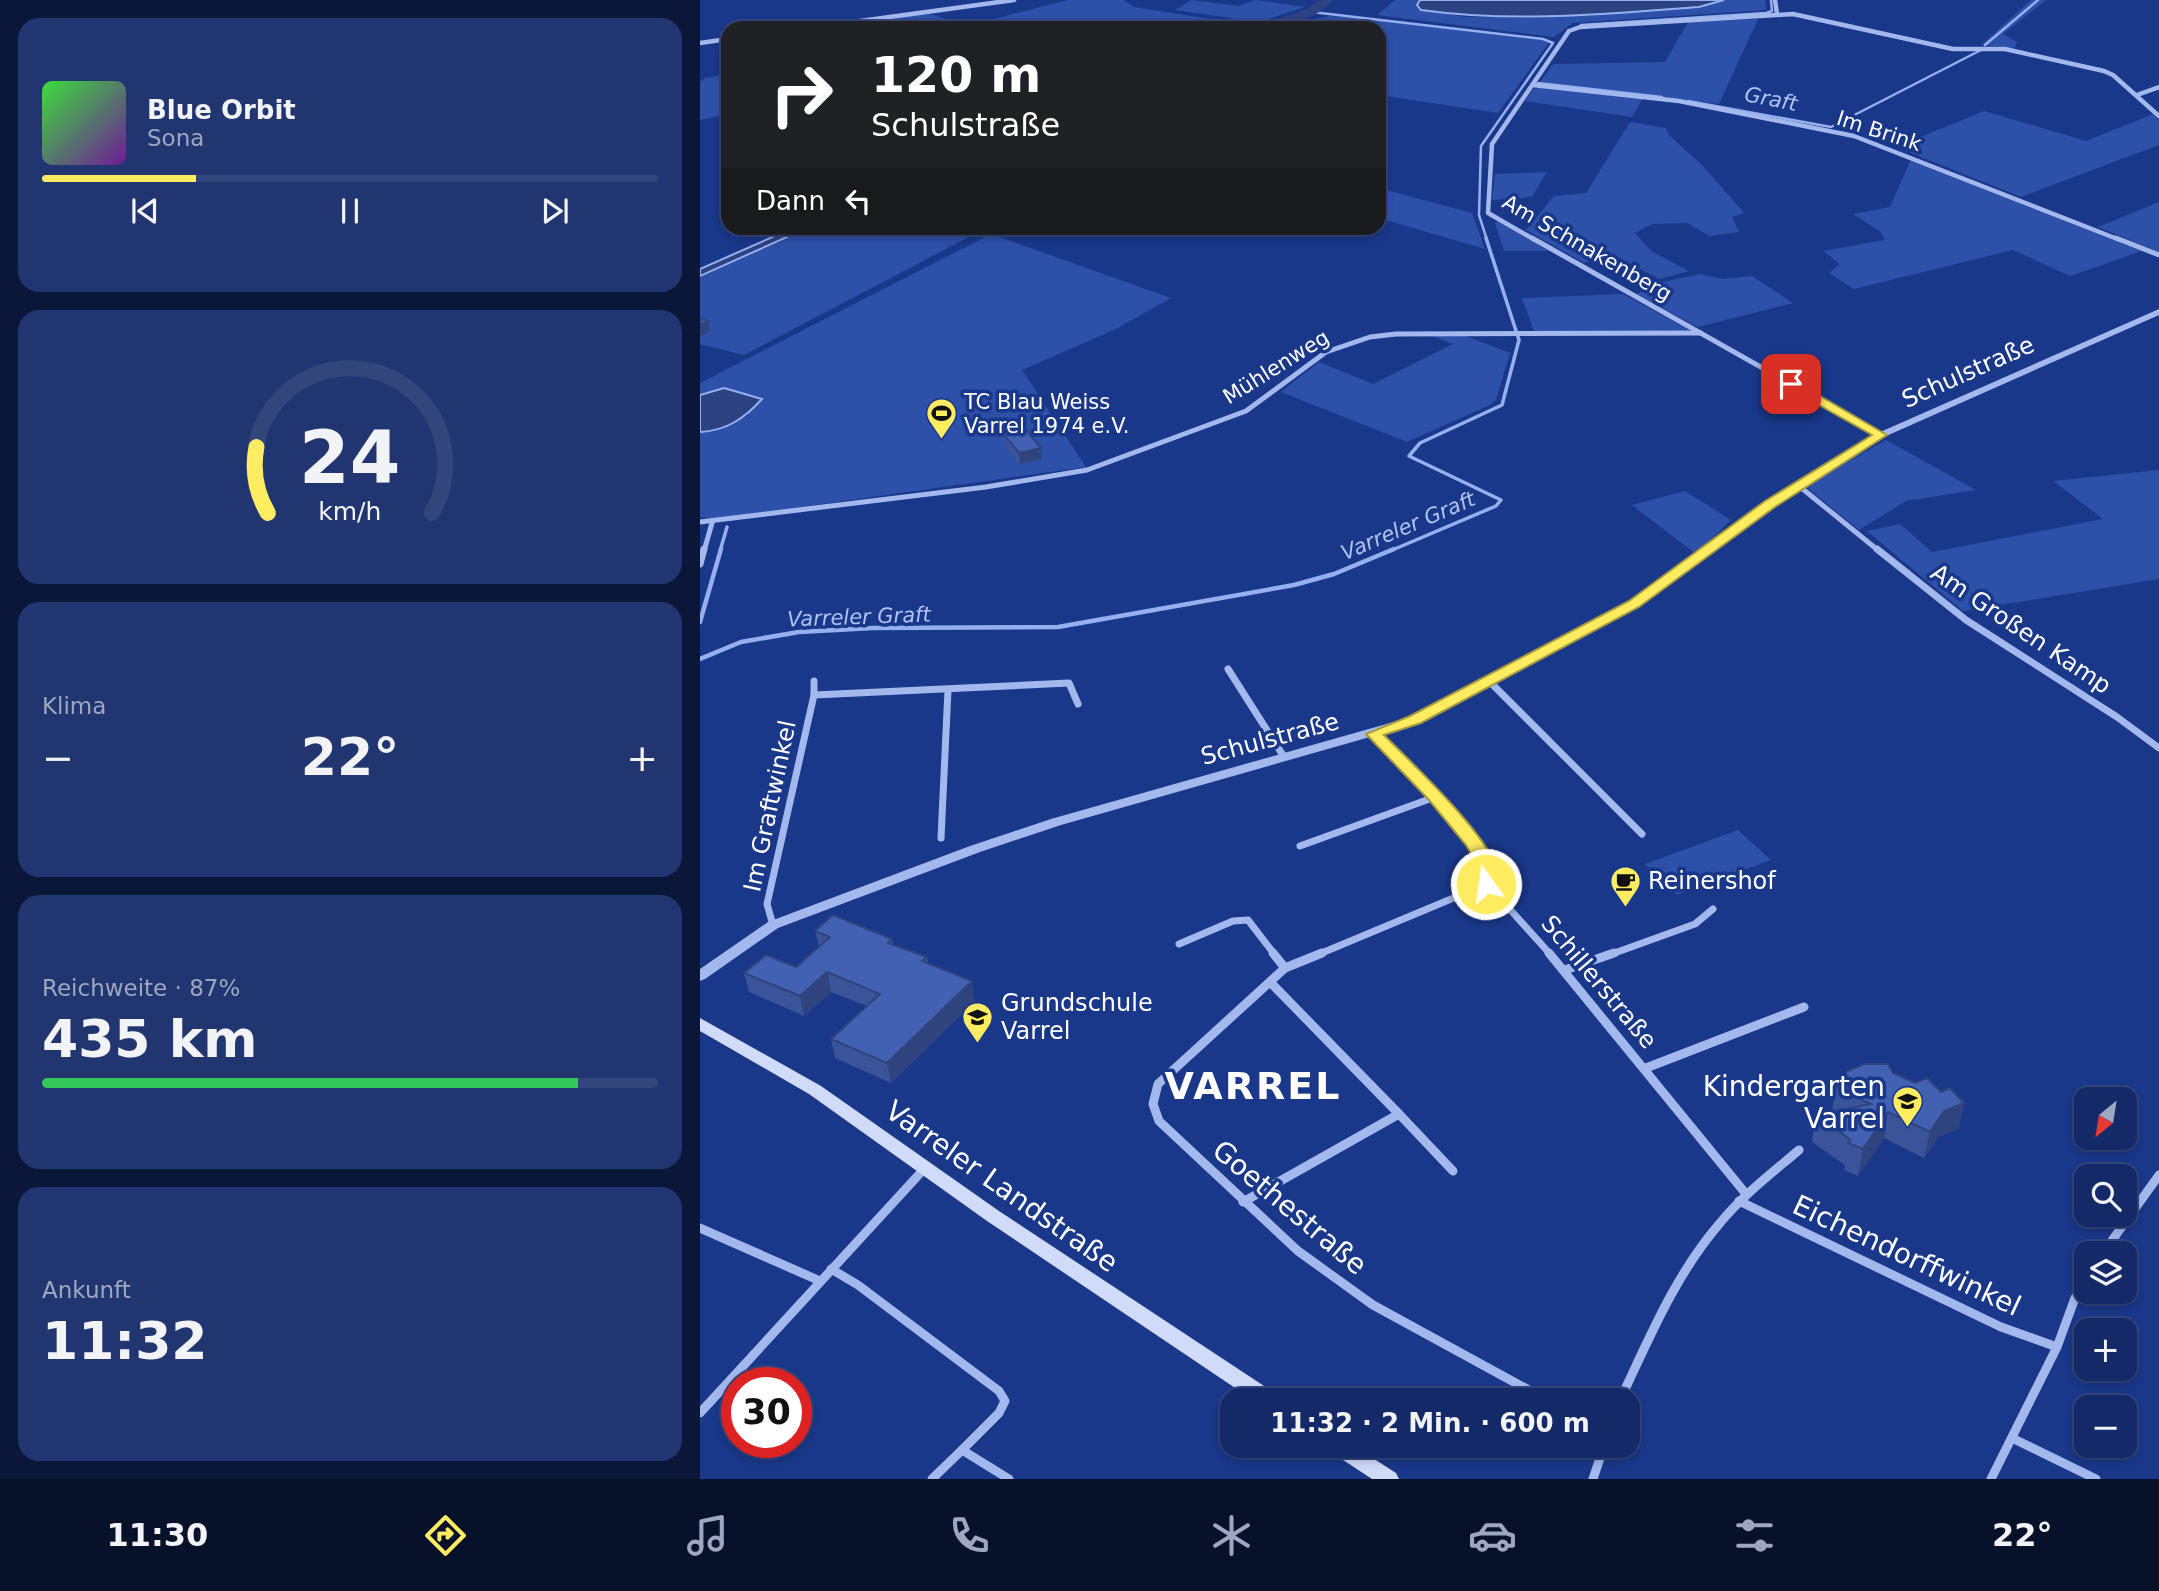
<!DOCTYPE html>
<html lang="de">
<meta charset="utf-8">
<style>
body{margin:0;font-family:"DejaVu Sans",sans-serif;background:#213671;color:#f1f3f6;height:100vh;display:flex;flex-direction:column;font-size:26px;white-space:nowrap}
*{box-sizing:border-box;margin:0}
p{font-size:23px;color:#9da7c0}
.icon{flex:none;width:38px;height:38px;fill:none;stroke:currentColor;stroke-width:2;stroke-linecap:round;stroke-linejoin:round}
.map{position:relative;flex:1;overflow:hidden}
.drawer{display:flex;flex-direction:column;gap:18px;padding:18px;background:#0b1739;width:700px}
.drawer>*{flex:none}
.banner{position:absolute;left:21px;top:21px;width:665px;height:214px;border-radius:21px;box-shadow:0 4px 10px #0003,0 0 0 2px #33467c;background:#202124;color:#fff;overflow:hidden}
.needle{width:46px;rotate:210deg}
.fabs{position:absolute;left:1374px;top:1087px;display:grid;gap:14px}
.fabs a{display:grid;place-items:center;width:63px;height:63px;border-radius:14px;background:#142a68;box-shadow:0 4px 10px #0003,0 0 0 2px #33467c;font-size:35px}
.speed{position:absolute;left:21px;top:1367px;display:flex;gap:14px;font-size:35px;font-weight:700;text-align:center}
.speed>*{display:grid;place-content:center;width:91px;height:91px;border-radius:50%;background:#142a68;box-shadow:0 4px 10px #0003,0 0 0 2px #33467c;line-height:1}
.speed .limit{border:10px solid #d22;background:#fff;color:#111}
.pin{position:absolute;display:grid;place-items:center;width:60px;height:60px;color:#fff;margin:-30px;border-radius:14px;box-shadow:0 4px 10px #0006}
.me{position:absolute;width:77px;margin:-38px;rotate:346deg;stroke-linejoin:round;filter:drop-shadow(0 0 5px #0008)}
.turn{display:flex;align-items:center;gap:24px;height:147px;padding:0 35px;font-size:32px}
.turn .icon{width:91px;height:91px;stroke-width:2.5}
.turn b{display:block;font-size:49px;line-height:60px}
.then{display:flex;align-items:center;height:66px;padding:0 35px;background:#0003;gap:14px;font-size:26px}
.big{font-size:52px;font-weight:600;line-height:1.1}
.drawer .card{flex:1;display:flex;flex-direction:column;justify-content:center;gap:10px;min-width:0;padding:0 24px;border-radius:21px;background:#213671}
.drawer .dial{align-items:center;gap:0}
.dial svg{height:182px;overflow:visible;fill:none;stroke:#33467c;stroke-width:7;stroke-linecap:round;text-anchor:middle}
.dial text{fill:#f1f3f6;stroke:none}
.song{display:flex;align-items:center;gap:21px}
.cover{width:84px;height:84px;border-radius:10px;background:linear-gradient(135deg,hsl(120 70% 55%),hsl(280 70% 35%))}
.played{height:7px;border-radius:4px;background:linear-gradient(90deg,#ffec60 25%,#33467c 25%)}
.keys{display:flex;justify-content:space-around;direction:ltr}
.heat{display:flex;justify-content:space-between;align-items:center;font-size:38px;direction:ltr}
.charge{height:10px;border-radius:5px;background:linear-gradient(90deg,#34c759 87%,#33467c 0)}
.trip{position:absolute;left:520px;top:1388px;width:420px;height:70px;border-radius:21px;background:#142a68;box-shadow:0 4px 10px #0003,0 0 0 2px #33467c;font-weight:600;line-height:70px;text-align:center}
.tab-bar{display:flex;height:112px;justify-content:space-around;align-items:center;background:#08112a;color:#9da7c0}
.tab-bar .icon{width:49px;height:49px}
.tab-bar .active{color:#ffec60}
.tab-bar b{font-size:32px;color:#f1f3f6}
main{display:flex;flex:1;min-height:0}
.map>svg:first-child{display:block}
.green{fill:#2d50a8}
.water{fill:#2d4381;stroke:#96b0ef;stroke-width:2}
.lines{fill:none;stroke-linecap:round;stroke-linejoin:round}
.stream-far2{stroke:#96b0ef;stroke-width:2.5}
.stream-far1{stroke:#96b0ef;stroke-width:3.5}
.stream{stroke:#96b0ef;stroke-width:4.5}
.river{fill:#2d4381;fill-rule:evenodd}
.minor-far3{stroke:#a3b8ed;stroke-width:4.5}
.minor-far2{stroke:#a3b8ed;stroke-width:5}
.minor-far1{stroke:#a3b8ed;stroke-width:7}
.minor{stroke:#a3b8ed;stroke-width:9}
.tertiary{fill:#a3b8ed;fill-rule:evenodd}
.secondary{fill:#d0dbf9;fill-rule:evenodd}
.wall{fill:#3a5399}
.shaded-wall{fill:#2f447d}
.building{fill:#4361b2;stroke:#2f447d;stroke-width:2}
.route{fill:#ffec60;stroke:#a6993e;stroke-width:2}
.labels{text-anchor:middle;stroke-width:7;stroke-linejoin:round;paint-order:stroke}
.far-water-label{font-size:21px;font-style:italic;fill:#afc3f4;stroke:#1a388a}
.far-street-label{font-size:21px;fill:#fff;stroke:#1a388a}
.far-poi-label{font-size:21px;fill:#fff;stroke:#1a388a;text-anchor:start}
.street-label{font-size:24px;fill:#fff;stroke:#1a388a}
.poi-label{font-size:24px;fill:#fff;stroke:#1a388a;text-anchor:start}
.near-poi-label{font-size:28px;fill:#fff;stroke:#1a388a;text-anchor:end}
.near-street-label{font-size:28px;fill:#fff;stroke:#1a388a}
.near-district-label{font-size:38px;font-weight:bold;letter-spacing:2px;fill:#fff;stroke:#1a388a}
</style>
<main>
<section class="drawer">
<div class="card">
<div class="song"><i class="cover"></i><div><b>Blue Orbit</b><p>Sona</p></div></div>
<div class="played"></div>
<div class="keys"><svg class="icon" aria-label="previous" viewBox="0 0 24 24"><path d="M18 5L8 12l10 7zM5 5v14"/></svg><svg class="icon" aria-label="pause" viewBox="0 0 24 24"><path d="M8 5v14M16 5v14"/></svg><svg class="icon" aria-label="next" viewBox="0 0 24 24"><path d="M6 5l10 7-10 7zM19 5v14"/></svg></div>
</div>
<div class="card dial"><svg viewBox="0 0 100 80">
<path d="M14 69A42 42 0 1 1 86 69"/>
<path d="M14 69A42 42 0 0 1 9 40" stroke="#ffec60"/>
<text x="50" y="56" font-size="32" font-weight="700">24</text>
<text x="50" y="72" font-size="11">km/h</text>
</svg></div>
<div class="card"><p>Klima</p>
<div class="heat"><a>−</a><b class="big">22°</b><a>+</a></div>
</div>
<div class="card"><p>Reichweite · 87%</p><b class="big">435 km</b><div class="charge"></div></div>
<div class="card"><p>Ankunft</p><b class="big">11:32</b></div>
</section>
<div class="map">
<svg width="1459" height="1479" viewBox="0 0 1459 1479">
<rect width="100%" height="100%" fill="#1a388a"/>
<!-- green -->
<g class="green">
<path d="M368,0H423L434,7L537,23L540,26L171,28L169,23L227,13L266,26Z"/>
<path d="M492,0L539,6L555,0L606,7L558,22L475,10Z"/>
<path d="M695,0H720L717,5L736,12L767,17L839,18L999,7L1024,0H1065L1066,10L873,23L854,37L677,15Z"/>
<path d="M1331,0H1346L1303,34L1317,42L1315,48L1281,45Z"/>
<path d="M629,16L658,18L850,41L798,113L679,95V28H576Z"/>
<path d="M1058,19L1019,104L840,82L853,64L965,62L988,22Z"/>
<path d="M28,74V114L0,120V82L5,78Z"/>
<path d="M841,87L943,98L932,117L825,101L833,89Z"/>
<path d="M1284,111L1386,141L1453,114L1459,120V145L1321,197L1196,147Z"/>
<path d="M930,122L966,128L969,135L1004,167L1044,213L1032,217L1039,232L1010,236L987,223L952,224L935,233L951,251L989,271L959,279L914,255L884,263L826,230L854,196L886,193Z"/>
<path d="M1211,159L1442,251L1370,276L1313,250L1154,289L1129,273L1140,264L1123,251L1185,240L1181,232L1153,214L1190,207Z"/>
<path d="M847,172L832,197L792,200L795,174Z"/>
<path d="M679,188L772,213L785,249L679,218Z"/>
<path d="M1459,202V252L1398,227Z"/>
<path d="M799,222L849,251H804L795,223Z"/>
<path d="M110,228H286L44,355L0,344V277Z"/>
<path d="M291,234L471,298L416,329L322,370L386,467L15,519L0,517V432L18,431L49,415L5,392L0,395V383Z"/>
<path d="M1000,274L1023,279L1052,276L1093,303L998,327L936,294L953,288L949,285Z"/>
<path d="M923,294L993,332L834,331L822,298Z"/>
<path d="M729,335H763L810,353L796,400L790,405L707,442L581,392L619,362L673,384L753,344Z"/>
<path d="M1186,440L1276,490L1206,501L1159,530L1105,486Z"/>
<path d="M1459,470V579L1263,611L1167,531L1200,524L1232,552L1403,519L1353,481Z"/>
<path d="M985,491L1031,520L996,554L932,505Z"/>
<path d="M1038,830L1071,860L977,895L945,864Z"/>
</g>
<!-- water -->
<g class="water">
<path d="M720,0H1024L999,7C906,14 813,23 721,10L717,5Z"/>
<path d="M93,228H107L0,276V269Z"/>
<path d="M24,388L62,399C45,418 26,431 0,432V395Z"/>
</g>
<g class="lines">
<!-- stream-far2 -->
<g class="stream-far2">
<path d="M612,12L843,39L853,43L781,146L779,215L787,240"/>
<path d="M881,25L1066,13L1072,11L1071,0"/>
<path d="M1285,45L1338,0"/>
<path d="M838,83L962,97"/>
<path d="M988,101L1131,127L1281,50"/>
</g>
<!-- stream-far1 -->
<g class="stream-far1">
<path d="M20,551L27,527"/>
<path d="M690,551L796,506L801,500L709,456L720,443L802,405L819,340L786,238"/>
</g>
<!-- stream -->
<g class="stream">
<path d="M0,622L21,549"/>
<path d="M0,659L41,642L99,632L173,628L358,627L594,585L634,574L694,549"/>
</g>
<!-- river -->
<path class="river" d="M619,0H634C614,22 579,28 551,28L607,9Z"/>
<!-- minor-far3 -->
<g class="minor-far3">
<path d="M1075,0L1077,14"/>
<path d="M109,28L314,0"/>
<path d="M0,43L28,39"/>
<path d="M833,85L979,101L1154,136L1420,240"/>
<path d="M1437,95L1459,87"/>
<path d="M835,240L788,213L792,144L869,31L880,27L1093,14L1253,49H1305L1404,71L1413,75L1459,116"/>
</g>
<!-- minor-far2 -->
<g class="minor-far2">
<path d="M832,238L1181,435"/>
<path d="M1416,238L1459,255"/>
<path d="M1099,486L1179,551"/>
<path d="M0,522L286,487L387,470L546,411L626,352L670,337L696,334L1001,333"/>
<path d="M4,551L12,523"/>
</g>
<!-- minor-far1 -->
<g class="minor-far1">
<path d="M1177,549L1266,620L1417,717L1459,748"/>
<path d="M0,564L4,549"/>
<path d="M528,669L584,757"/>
<path d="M114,681V695"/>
<path d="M790,682L942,834"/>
<path d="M674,734C707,768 789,835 787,884L851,955"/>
<path d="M241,838L248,690"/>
<path d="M600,846L735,797"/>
<path d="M73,925L67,904L114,695L369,683L378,704"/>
<path d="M479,944L533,921L548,920L575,955"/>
<path d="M617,955L787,884"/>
<path d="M909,955L995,924L1013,909"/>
</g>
<!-- minor -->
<g class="minor">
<path d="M573,953L585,968L622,953"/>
<path d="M849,953L1046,1194"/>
<path d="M585,968L458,1084L453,1104L459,1121L598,1251L673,1305L847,1400"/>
<path d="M865,970L914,953"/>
<path d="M946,1068L1104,1007"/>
<path d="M699,1114L753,1171"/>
<path d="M1039,1201L1301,1327L1357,1347"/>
<path d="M543,1202L699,1114L571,983"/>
<path d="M0,1228L120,1281"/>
<path d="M1403,1253L1459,1175"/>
<path d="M131,1269L158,1285L299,1391L305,1401L299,1413L262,1450L309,1479"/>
<path d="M920,1400C949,1339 975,1275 1020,1223C1043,1195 1072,1173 1099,1150"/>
<path d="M0,1413L224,1169"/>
<path d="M1312,1438L1396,1479"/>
<path d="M232,1479L262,1450"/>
<path d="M893,1479L904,1446"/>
<path d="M1291,1479L1357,1347L1375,1298L1386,1280"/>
</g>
<!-- tertiary -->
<path class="tertiary" d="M1459,309V315L1184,437L1074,506L938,606L719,723L361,825L280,852L78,928L5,979L0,981V969L68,922L270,846L351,819L711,717L930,602L1066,502L1178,433Z"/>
<!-- secondary -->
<g class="secondary">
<path d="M0,1018L121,1086L299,1211L576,1394L579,1400H553L287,1221L109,1094L0,1031Z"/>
<path d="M628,1446H654L696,1473L699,1479H672L631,1452Z"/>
</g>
</g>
<!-- wall -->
<g class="wall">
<path d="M305,436L342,459L320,464L306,447Z"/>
<path d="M115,931L192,939L194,945L227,957L228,964L275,1001L191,1083L135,1058L131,1039L167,1006L131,992L104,1016L49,992L44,973L96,967L119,947Z"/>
<path d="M1193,1073L1264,1103L1258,1129L1238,1137L1224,1158L1184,1138L1158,1176L1144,1170L1145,1165L1112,1142L1116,1115L1132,1112L1136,1087Z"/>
</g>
<!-- shaded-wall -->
<g class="shaded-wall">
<path d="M8,321L10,331L0,337V325Z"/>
<path d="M341,448L342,459L320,464L319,453Z"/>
<path d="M127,972L131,992L104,1016L100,996Z"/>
<path d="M272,981L275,1001L191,1083L187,1063Z"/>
<path d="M1264,1103L1258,1129L1238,1137L1224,1158L1230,1132L1244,1111Z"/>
<path d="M1188,1112L1184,1138L1158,1176L1163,1149Z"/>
</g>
<!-- building -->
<g class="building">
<path d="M0,319L8,321L0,325Z"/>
<path d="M327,431L341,448L319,453L305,436Z"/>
<path d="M133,915L192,939L188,943L227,957L222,961L272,981L187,1063L131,1039L180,994L127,972L100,996L44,973L66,955L96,967L130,937L115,931Z"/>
<path d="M1164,1064H1188L1193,1073L1215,1083L1227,1078L1241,1092L1250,1088L1264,1103L1244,1111L1230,1132L1188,1112L1163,1149L1148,1143L1151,1140L1116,1115L1171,1104L1136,1087L1146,1072Z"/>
</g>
<!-- route -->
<path class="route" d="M1087,382H1096L1187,435L1075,507L939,607L721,723L684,735C712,763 785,832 796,867C797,873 796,883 793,888H780L779,868L766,845L729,800L666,734L710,716L929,601L1065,501L1172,435L1087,387Z"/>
<!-- icons -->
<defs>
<symbol id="stadium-pin" viewBox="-11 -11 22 30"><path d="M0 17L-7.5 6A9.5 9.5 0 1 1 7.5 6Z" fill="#ffec60" stroke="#1a388a"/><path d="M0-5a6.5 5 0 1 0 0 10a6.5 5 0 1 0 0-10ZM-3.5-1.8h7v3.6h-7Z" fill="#111"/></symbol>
<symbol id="cafe-pin" viewBox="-11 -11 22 30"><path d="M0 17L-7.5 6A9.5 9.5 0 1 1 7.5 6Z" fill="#ffec60" stroke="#1a388a"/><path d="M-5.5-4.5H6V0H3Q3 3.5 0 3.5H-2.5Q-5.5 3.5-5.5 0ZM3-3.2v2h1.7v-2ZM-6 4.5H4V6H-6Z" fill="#111"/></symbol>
<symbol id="school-pin" viewBox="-11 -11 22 30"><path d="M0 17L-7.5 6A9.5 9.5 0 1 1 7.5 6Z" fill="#ffec60" stroke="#1a388a"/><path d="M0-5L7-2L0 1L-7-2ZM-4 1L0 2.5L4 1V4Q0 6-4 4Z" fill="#111"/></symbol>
</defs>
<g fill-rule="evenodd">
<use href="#stadium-pin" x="224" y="396" width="35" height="47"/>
<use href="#cafe-pin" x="908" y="864" width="35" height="47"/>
<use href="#school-pin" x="260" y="1000" width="35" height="47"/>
<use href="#school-pin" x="1190" y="1084" width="35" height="47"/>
</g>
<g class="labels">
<!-- far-water labels -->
<g class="far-water-label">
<text transform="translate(1071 99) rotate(11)" y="7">Graft</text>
<text transform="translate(708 526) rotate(-23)" y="7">Varreler Graft</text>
<text transform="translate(159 617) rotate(-2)" y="7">Varreler Graft</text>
</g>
<!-- far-street labels -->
<g class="far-street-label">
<text transform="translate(1179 131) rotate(18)" y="7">Im Brink</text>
<text transform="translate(887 248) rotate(30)" y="7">Am Schnakenberg</text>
<text transform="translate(576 367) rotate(-32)" y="7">Mühlenweg</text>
</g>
<!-- far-poi labels -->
<g class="far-poi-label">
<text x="264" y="409">TC Blau Weiss<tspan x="264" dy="24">Varrel 1974 e.V.</tspan></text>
</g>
<!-- street labels -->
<g class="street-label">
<text transform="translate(1268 372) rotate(-24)" y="8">Schulstraße</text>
<text transform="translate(1321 629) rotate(34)" y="8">Am Großen Kamp</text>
<text transform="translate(570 739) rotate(-15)" y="8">Schulstraße</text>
<text transform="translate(70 806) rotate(-78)" y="8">Im Graftwinkel</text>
<text transform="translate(899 982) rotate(50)" y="8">Schillerstraße</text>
</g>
<!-- poi labels -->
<g class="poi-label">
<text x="948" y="889">Reinershof</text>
<text x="301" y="1011">Grundschule<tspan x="301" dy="28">Varrel</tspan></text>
</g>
<!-- near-poi labels -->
<g class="near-poi-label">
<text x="1185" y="1096">Kindergarten<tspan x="1185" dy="32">Varrel</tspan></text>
</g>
<!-- near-street labels -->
<g class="near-street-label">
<text transform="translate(302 1186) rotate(35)" y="10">Varreler Landstraße</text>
<text transform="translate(590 1207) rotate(40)" y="10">Goethestraße</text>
<text transform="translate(1207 1255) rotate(25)" y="10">Eichendorffwinkel</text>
</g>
<!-- near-district labels -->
<g class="near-district-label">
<text x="553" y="1099">VARREL</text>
</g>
</g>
</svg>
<div class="fabs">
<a><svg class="needle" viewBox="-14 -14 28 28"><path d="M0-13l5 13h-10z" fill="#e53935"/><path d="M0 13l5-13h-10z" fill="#9da7c0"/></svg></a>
<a><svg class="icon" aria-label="search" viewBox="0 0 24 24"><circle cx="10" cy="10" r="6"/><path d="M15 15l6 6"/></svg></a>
<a><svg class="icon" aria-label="layers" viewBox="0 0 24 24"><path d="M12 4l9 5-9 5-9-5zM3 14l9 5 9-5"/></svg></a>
<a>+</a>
<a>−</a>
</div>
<div class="speed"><div class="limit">30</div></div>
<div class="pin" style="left:1091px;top:384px;background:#d93025"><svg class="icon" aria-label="arrive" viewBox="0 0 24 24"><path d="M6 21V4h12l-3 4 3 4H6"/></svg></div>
<svg class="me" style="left:786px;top:884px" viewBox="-20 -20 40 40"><circle r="17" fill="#ffec60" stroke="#fff" stroke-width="3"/><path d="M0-11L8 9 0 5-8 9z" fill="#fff"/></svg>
<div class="trip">11:32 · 2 Min. · 600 m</div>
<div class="banner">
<div class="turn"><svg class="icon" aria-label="right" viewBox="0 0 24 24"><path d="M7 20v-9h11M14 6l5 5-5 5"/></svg><div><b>120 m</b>Schulstraße</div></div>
<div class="then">Dann<svg class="icon" aria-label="left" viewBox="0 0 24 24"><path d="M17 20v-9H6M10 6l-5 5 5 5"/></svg></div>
</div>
</div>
</main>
<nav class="tab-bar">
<b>11:30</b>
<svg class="icon active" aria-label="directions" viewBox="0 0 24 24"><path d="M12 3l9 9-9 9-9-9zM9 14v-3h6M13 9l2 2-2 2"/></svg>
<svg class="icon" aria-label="music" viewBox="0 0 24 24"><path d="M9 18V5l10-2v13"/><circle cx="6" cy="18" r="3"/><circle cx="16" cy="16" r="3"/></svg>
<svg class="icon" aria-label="phone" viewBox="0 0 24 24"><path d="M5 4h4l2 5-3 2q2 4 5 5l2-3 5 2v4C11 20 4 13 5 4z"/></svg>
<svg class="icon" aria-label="climate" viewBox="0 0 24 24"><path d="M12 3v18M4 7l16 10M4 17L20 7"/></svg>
<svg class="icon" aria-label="car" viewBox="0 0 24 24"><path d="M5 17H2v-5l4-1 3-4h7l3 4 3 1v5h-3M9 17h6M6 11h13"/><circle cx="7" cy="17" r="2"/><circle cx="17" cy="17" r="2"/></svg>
<svg class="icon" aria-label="filters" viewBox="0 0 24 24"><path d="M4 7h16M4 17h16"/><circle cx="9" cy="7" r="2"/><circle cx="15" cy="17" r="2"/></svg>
<b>22°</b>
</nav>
